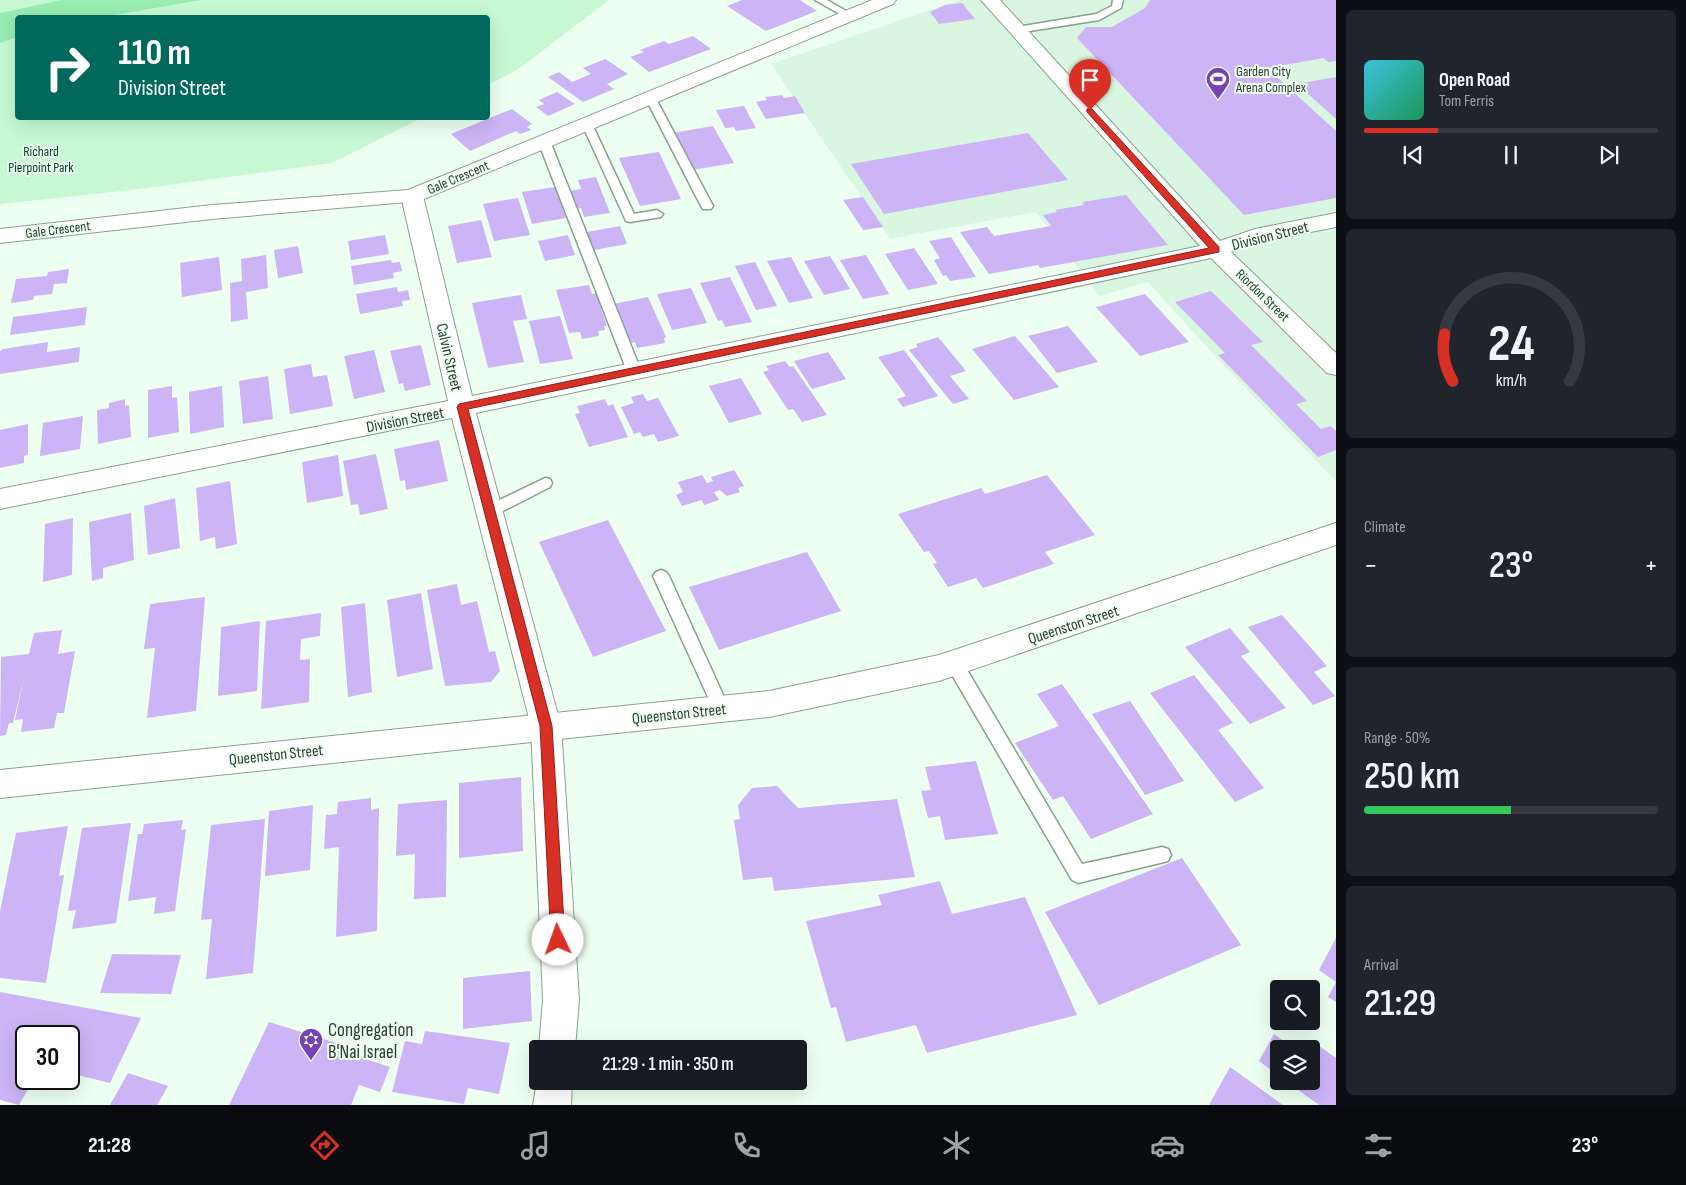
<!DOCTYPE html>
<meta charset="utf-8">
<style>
body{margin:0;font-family:"Sofia Sans Condensed",sans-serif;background:#20242c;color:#f1f3f6;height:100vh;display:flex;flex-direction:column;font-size:19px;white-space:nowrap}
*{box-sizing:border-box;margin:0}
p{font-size:16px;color:#9ea1a6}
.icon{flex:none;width:28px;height:28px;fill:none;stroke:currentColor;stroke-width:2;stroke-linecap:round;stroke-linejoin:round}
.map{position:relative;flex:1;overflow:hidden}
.drawer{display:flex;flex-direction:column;gap:10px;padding:10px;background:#0d0f14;width:350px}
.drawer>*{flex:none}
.hud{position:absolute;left:15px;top:15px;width:475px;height:105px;border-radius:5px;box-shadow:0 5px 20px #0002;background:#00695c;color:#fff;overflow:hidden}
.fabs{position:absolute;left:1270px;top:980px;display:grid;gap:10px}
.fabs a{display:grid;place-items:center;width:50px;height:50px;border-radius:5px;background:#171b24;box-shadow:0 5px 20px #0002;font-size:25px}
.speed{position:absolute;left:15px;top:1025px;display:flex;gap:10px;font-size:25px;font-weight:700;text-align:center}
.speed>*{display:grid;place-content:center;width:65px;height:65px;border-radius:50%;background:#171b24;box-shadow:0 5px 20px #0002;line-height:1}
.speed .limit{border:2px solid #111;border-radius:8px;background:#fff;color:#111}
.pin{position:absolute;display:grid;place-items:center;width:42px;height:42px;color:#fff;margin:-51px -21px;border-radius:50% 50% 50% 0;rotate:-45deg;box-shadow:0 0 5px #0007}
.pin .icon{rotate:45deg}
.me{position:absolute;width:55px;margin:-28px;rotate:357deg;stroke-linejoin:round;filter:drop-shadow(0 0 4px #0008)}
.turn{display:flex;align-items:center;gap:18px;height:105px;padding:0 20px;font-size:22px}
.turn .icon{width:65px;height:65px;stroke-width:2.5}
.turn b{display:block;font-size:35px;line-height:42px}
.big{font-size:38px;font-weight:600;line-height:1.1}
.drawer .card{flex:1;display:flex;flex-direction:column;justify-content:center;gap:8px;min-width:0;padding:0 18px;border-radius:8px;background:#20242c}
.drawer .dial{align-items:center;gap:0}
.dial svg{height:130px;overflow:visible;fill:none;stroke:#363941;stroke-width:7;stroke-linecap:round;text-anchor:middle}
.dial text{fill:#f1f3f6;stroke:none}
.song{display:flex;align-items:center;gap:15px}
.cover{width:60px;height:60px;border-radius:8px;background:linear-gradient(135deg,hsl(190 70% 55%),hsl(150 70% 35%))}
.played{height:5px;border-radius:2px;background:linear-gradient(90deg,#d93025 25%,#363941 25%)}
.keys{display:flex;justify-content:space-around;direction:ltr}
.heat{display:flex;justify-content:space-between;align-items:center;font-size:28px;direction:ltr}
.charge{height:8px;border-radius:4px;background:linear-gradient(90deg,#34c759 50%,#363941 0)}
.trip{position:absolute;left:529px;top:1040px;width:278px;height:50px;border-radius:5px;background:#171b24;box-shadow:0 5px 20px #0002;font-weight:600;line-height:50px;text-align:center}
.tab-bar{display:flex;height:80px;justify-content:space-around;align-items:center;background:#090b0e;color:#9ea1a6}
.tab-bar .icon{width:35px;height:35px}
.tab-bar .active{color:#d93025}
.tab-bar b{font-size:22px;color:#f1f3f6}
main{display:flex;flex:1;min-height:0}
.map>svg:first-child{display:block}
.built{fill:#d9f7e0}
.green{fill:#c6f9d3}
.water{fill:#98edb1}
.building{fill:#ccb4f6}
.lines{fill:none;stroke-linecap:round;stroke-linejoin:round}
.lane-casing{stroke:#8aa08f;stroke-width:3}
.street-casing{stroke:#8aa08f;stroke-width:2}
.secondary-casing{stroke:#8aa08f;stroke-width:2}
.lane{fill:#fff;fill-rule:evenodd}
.street{fill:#fff;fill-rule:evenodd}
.secondary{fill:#fff;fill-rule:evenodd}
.route{fill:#d93025;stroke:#8d1f18}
.labels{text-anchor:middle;stroke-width:4;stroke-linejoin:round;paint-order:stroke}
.far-poi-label{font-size:14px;fill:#323b34;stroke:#ecfff0;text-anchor:start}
.far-park-label{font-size:14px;fill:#004520;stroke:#ecfff0}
.far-street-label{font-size:14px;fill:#323b34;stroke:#ecfff0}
.street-label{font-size:16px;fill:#323b34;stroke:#ecfff0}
.near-poi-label{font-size:19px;fill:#323b34;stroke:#ecfff0;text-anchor:start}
</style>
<main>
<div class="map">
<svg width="1336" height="1105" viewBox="0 0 1336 1105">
<rect width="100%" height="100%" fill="#ecfff0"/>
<!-- built -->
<path class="built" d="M960,0H1336V481L1225,367L1148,282L1099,296L1036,212L890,239L771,64Z"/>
<!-- green -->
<path class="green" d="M0,0H609L520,68L488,85V18H18V118H422L332,163L132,190L0,204Z"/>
<!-- water -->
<path class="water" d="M62,0H201L103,17L18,18L17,37L0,43V13Z"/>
<!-- building -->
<g class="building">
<path d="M742,0H800L817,11L766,31L727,6Z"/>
<path d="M1150,0H1336V61L1328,62L1324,58L1267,68L1336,131V198L1244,215L1077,38L1086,27H1112L1145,8Z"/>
<path d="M962,3L975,19L939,24L930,12L945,5Z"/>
<path d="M693,36L711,49L649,72L630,57L644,52L640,50L664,41L669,44Z"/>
<path d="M605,59L628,74L607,84L614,89L583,102L548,77L559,72L572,82L591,74L583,68Z"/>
<path d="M1336,77V119L1297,84Z"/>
<path d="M557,92L575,104L548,116L536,107L544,104L539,100Z"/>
<path d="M782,95L784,98L795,96L805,113L766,119L756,102L767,100L765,97Z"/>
<path d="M744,106L756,128L736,131L734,127L725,128L716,110Z"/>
<path d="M512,109L532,124L527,127L531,130L520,134L516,131L470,151L451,134Z"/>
<path d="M713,126L734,163L692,170L672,133Z"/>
<path d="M1028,133L1068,180L884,214L851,164Z"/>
<path d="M659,152L681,199L640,206L619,158Z"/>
<path d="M596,177L610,213L584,217L581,208L576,209L569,191L581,189L578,180Z"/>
<path d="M555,187L566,218L532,224L522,192Z"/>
<path d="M1126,195L1168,245L1040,268L1038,265L989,274L960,232L987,227L994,236L1051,226L1043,215L1057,212L1055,210L1084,205L1082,202Z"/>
<path d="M863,197L883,227L863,230L843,200Z"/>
<path d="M518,198L530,235L494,241L483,204Z"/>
<path d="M481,220L492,257L457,263L448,226Z"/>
<path d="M620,226L627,244L594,250L587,232Z"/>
<path d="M385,235L389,254L351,260L348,241Z"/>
<path d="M568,235L575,255L545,261L538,241Z"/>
<path d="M951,237L976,277L950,281L946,275L943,276L934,260L940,258L929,241Z"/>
<path d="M298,246L303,273L278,278L274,250Z"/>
<path d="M914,248L938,284L908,290L885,254Z"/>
<path d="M266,255L268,288L246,292L248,319L231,322L230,283L242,281L241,259Z"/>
<path d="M866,255L889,294L863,299L840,260Z"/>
<path d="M830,256L850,289L824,295L804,261Z"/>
<path d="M219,257L222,290L182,297L180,263Z"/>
<path d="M791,257L813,298L789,303L767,261Z"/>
<path d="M391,260L392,263L400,262L402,271L393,273L394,278L354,285L351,266Z"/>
<path d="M755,262L777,306L756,310L735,266Z"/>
<path d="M69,269L67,283L54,284L52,294L34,296L33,300L11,303L16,279L47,276L48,272Z"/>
<path d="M730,277L752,322L725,327L722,320L718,321L700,283Z"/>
<path d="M589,285L592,294L596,293L599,302H603L605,308L601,309L607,326H604L605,330L598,331L599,336L582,339L580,332L569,333L556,290Z"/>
<path d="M397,287L398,292L408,290L410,300L402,301L403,306L360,314L356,294Z"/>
<path d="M691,288L707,323L672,330L657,294Z"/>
<path d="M1211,291L1263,342L1251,345L1307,401L1296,404L1321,429L1331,426L1336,431V450L1318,457L1218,355L1225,353L1175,302Z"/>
<path d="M1145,294L1189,342L1140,356L1096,307Z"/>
<path d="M521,295L527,319L513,321L524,362L488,368L472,303Z"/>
<path d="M648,297L666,337L664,338L665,343L637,348L635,342L631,343L614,304Z"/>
<path d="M87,307L85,325L10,335L13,317Z"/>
<path d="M560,316L573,359L540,364L529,321Z"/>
<path d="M1068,326L1098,362L1057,373L1028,336Z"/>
<path d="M1015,336L1059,387L1014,400L972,349Z"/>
<path d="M938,337L966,371L950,376L969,399L953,404L909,350L918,347L916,344Z"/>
<path d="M48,342L47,352L80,347L79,362L0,374V351L3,349Z"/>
<path d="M421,345L431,385L405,391L403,383L399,384L390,351Z"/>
<path d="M374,350L385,392L354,399L344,356Z"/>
<path d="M904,350L938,396L903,407L897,399L906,396L878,357Z"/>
<path d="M828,352L846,379L812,389L794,361Z"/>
<path d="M785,361L790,367L793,366L827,415L802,422L793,409L788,410L763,372L769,370L766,366Z"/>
<path d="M311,364L313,377L327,375L333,406L290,414L284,369Z"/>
<path d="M268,376L273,419L243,424L239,381Z"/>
<path d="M741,378L762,414L729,423L709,386Z"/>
<path d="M172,386V398L177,397L179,432L148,438V390Z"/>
<path d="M222,386L224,427L190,434L189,392Z"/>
<path d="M643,394L647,401L658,398L679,436L658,442L654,434L643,437L640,432L634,434L621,407L634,403L631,397Z"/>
<path d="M125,399V406L129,405L131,437L98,444L97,410L109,408V403Z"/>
<path d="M605,399L608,406L613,404L628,437L589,447L575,414L580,413L577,406Z"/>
<path d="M83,416L80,449L40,456L43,423Z"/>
<path d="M28,424V455L24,456V463L0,468V430Z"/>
<path d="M439,440L448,481L406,490L405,480L400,481L394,449Z"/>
<path d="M376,454L388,509L360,515L358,504L351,505L343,461Z"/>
<path d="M338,455L343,496L307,503L302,462Z"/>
<path d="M734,470L744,486L738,488L740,492L727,496L720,490L714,492L719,500L704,505L702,500L682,506L676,495L683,492L678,482L702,475L707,483L713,481L711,477Z"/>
<path d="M1047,475L1095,535L1045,552L1054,564L983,588L976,578L948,587L933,564L937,563L929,551L924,552L898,514L981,488L985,494Z"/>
<path d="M230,481L237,544L216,549L215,537L200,541L196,488Z"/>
<path d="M175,498L180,548L148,555L144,506Z"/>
<path d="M131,513L134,560L103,568V578L92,581L89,522Z"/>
<path d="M73,518L72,575L43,582L45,524Z"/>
<path d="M608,520L666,631L593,657L539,542Z"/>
<path d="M807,552L841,611L719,650L689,587Z"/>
<path d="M457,584L461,605L477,601L489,652L495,651L500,671L491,682L445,686L427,590Z"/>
<path d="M421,593L433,669L397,677L387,600Z"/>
<path d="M205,597L196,711L147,718L155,648L144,649L150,604Z"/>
<path d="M365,603L372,692L348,697L341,607Z"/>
<path d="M321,613L320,636L301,639L300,660L310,659L309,702L261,709L266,621Z"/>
<path d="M1282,615L1327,666L1314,672L1335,696L1313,705L1248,627Z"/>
<path d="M260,621L257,691L218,696L221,627Z"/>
<path d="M1230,628L1250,652L1241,656L1286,708L1250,724L1185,647Z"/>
<path d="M62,630L58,654L75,651L64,713H57L54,728L21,732L23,719L15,720L24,677L13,723H9L6,735L0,736L1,657L29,654L34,633Z"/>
<path d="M1194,675L1233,723L1218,730L1264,788L1235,802L1150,693Z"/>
<path d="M1062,684L1153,814L1091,839L1063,796L1053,800L1015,743L1059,726L1037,694Z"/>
<path d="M1130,701L1184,781L1145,795L1092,714Z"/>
<path d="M976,761L998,834L945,840L940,816L928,818L921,791L931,790L925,767Z"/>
<path d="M521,777L523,851L459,858V783Z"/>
<path d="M777,786L798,808L897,799L915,877L774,891L772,877L743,880L734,820L740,819L738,805L752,788Z"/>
<path d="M371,798V810L379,808L377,931L336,937L339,847L324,849L326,815L337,814L338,802Z"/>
<path d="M447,800L446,897L414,899L415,854L396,856L398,804Z"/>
<path d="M313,805L310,870L265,876L269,811Z"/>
<path d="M265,819L253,973L206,979L212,919L201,920L211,825Z"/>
<path d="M183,820L181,830L186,829L175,911L154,914L156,897L128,901L138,834H142L144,824Z"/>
<path d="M131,823L116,923L72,929L76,910L68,911L82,828Z"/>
<path d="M68,826L59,876L64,875L46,983L0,978V911L16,833Z"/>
<path d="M1182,858L1241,945L1099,1005L1045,912Z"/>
<path d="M940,881L952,914L1025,897L1077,1015L927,1053L916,1025L846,1042L836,1007L831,1008L806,921L882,905L878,895Z"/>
<path d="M1336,938V982L1319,970Z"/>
<path d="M112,954L181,955L171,994L100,993Z"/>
<path d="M530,971L532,1021L463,1029V978Z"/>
<path d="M1336,982V1002L1328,997Z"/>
<path d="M0,992L141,1018L110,1083L69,1073V1036H26V1079H34L19,1105L0,1100Z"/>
<path d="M269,1022L356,1049L353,1055L390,1067L380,1092L359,1085L351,1105H229Z"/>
<path d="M425,1031L510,1043L499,1094L468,1088L464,1104L392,1092L405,1041L422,1044Z"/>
<path d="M1274,1034L1295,1049H1279V1076L1259,1061Z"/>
<path d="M1319,1046L1336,1058V1105H1319L1286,1081H1311V1060Z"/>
<path d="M1230,1067L1283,1105H1209Z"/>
<path d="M128,1073L168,1086L157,1105H110Z"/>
</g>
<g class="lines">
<defs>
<g id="lane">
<path d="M815,0H827L853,15L851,17H845Z"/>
<path d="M1113,0H1123L1121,8L1099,20L1017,33L1012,30L1017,27L1096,14L1112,6Z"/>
<path d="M650,94L655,97L713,206L711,209H703L701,206L645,97Z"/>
<path d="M587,121L592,124L634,214L657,210L663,214L661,217L630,222L626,221L582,124Z"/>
<path d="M544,138L550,141L641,371L639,374H629L627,371L538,141Z"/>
<path d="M545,478L550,479L552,483L550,487L495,515L490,517L485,515L483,511L485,507Z"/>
<path d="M661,570L666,572L669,576L729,708L727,713L721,715L715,713L713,708L653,576L656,572Z"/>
<path d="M954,656L960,658L1082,864L1162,847L1168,849L1171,855L1168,861L1078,883L1072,880L948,668L946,663L948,658Z"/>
</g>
<g id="street">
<path d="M981,0H1000L1220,241L1255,229L1336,213V227L1260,242L1231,252L1336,353V375L1327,373L1211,258L476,413L561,726L579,999L575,1049H539L543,999L531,726L452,418L0,509V489L448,401L401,196L405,191L412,190L419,191L423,196L472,396L1200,246Z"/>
<path d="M538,1076V1081H572L571,1105H533Z"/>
</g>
<g id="secondary">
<path d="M872,0H896L893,4L419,201L212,219L0,243V229L212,205L408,190Z"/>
<path d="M1336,523V545L939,681L769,717L0,798V770L769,691L939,655Z"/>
</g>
</defs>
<!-- lane casing -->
<use href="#lane" class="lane-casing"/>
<!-- street casing -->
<use href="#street" class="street-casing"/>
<!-- secondary casing -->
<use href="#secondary" class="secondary-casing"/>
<!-- lane -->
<use href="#lane" class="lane"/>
<!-- street -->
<use href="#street" class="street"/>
<!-- secondary -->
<use href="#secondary" class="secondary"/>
</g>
<!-- route -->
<path class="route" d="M1087,109H1092L1219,247V252L468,409L552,726L565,940L563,945L558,947L553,945L551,940L540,726L457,407L459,404L1209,248L1087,112Z"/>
<!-- icons -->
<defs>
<symbol id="stadium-pin" viewBox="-11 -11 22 30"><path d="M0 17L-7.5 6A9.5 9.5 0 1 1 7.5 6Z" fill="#7741b8" stroke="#ecfff0"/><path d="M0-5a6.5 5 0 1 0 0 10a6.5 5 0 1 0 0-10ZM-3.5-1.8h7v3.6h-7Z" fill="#fff"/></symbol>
<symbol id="synagogue-pin" viewBox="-11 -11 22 30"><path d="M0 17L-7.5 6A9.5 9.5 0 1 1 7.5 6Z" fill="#7741b8" stroke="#ecfff0"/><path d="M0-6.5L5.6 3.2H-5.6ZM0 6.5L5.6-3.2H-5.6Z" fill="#fff"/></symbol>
</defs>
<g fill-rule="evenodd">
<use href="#stadium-pin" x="1204" y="65" width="28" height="38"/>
<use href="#synagogue-pin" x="297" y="1026" width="28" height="38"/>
</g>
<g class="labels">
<!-- far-poi labels -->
<g class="far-poi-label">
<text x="1236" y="76">Garden City<tspan x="1236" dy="16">Arena Complex</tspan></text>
</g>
<!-- far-park labels -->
<g class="far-park-label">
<text x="41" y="156">Richard<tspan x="41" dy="16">Pierpoint Park</tspan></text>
</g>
<!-- far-street labels -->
<g class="far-street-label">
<text transform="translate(458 177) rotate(-23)" y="5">Gale Crescent</text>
<text transform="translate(58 229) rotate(-7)" y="5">Gale Crescent</text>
<text transform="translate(1263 295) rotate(44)" y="5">Riordon Street</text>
</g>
<!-- street labels -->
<g class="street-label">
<text transform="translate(1270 235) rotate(-14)" y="6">Division Street</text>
<text transform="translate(450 357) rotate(77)" y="6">Calvin Street</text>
<text transform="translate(405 419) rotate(-11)" y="6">Division Street</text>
<text transform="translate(1073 624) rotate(-18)" y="6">Queenston Street</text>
<text transform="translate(679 713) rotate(-6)" y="6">Queenston Street</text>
<text transform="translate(276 754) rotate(-6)" y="6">Queenston Street</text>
</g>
<!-- near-poi labels -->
<g class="near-poi-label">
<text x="328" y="1036">Congregation<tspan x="328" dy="22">B'Nai Israel</tspan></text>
</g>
</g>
</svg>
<div class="fabs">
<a><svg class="icon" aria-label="search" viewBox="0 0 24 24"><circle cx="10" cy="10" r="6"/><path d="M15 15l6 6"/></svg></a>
<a><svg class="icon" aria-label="layers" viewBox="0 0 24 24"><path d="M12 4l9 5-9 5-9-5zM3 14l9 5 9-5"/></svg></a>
</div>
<div class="speed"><div class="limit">30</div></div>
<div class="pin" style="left:1090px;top:110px;background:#d93025"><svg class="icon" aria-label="arrive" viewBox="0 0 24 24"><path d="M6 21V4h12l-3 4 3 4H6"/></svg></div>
<svg class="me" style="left:558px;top:940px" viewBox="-20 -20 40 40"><circle r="19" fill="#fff"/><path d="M0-13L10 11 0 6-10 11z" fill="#d93025"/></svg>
<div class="trip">21:29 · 1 min · 350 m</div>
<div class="hud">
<div class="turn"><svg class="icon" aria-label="right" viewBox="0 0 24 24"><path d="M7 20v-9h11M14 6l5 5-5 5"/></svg><div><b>110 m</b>Division Street</div></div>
</div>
</div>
<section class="drawer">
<div class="card">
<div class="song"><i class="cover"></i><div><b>Open Road</b><p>Tom Ferris</p></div></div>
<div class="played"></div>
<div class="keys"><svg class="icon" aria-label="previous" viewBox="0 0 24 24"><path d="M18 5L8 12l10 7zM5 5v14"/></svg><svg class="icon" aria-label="pause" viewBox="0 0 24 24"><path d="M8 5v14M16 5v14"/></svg><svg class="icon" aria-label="next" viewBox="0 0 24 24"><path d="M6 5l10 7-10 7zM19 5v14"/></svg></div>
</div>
<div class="card dial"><svg viewBox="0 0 100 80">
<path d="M14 69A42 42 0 1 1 86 69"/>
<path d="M14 69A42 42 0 0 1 9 40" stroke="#d93025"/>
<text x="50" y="56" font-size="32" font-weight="700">24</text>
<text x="50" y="72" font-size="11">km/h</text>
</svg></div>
<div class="card"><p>Climate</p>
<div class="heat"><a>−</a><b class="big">23°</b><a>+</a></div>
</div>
<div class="card"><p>Range · 50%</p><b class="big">250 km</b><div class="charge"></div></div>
<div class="card"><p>Arrival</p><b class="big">21:29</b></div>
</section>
</main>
<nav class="tab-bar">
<b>21:28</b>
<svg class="icon active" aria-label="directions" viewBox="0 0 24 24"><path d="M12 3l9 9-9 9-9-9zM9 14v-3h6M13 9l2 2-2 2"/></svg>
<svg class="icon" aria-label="music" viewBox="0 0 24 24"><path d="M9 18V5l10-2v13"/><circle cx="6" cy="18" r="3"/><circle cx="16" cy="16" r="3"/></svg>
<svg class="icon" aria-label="phone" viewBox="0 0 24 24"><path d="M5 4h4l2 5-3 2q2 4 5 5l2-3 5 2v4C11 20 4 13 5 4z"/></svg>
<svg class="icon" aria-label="climate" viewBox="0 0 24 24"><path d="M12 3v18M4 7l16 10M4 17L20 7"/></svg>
<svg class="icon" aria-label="car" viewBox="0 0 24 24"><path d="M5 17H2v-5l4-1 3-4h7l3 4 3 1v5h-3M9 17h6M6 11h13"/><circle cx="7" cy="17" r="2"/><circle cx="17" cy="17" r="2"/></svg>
<svg class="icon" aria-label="filters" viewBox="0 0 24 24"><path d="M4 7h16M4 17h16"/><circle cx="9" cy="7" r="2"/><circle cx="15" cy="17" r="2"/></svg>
<b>23°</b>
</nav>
